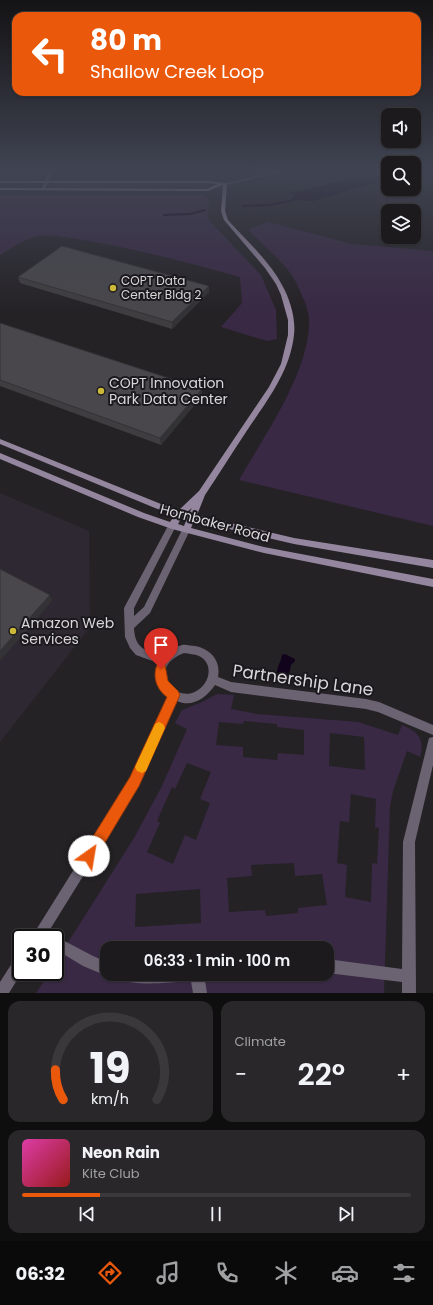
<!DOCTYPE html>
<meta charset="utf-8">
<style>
body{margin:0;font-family:Poppins,sans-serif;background:#292729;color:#f1f3f6;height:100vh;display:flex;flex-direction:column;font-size:15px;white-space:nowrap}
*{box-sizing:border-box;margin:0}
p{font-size:13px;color:#a0a1a3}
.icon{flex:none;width:22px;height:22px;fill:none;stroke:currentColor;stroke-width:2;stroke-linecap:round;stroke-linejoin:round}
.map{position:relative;height:993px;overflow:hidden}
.sheet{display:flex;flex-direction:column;gap:8px;padding:8px;background:#0f0e0f;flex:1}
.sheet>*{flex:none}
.top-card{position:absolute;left:12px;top:12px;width:409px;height:84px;border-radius:12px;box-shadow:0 1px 3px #0004,0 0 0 1px #3a383b;background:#ea580c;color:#fff;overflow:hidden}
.buttons{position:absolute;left:381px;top:108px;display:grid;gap:8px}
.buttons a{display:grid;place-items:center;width:40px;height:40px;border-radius:8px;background:#1c1a1c;box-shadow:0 1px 3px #0004,0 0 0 1px #3a383b;font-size:20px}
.speed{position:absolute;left:12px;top:929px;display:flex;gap:8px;font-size:20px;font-weight:700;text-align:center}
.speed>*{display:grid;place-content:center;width:52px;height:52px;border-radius:50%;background:#1c1a1c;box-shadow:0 1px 3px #0004,0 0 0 1px #3a383b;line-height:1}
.speed .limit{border:2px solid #111;border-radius:6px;background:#fff;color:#111}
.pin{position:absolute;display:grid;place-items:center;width:34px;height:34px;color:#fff;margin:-41px -17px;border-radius:50% 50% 50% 0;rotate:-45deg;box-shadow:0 0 4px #0007}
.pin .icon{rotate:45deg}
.me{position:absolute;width:44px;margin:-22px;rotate:32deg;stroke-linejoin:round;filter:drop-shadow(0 0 3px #0008)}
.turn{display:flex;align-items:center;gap:14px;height:84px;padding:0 12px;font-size:18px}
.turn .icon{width:52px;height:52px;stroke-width:2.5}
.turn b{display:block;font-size:28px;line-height:34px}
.big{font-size:30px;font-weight:600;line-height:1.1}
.sheet .card{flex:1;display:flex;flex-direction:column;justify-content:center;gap:6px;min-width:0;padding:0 14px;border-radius:12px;background:#292729}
.sheet .dial{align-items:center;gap:0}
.dial svg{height:104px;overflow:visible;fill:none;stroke:#3a383b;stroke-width:7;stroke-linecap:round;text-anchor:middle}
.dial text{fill:#f1f3f6;stroke:none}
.song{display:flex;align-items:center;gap:12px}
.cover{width:48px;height:48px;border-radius:6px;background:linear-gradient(135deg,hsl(320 70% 55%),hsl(0 70% 35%))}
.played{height:4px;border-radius:2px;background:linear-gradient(90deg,#ea580c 20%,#3a383b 20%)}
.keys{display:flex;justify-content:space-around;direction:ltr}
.heat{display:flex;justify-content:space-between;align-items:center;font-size:22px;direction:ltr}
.sheet .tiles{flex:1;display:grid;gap:8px;grid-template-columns:1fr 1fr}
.card:last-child{grid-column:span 2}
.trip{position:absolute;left:100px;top:941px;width:234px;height:40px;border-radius:12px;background:#1c1a1c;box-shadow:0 1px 3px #0004,0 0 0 1px #3a383b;font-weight:600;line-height:40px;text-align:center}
.tabs{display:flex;height:64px;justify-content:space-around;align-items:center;background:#0b0a0b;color:#a0a1a3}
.tabs .icon{width:28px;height:28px}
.tabs .on{color:#ea580c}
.tabs b{font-size:18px;color:#f1f3f6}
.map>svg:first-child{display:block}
.built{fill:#2e2832}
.green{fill:#392944;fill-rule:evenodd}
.water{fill:#11031b}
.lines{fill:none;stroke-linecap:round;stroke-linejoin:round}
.stream{stroke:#11031b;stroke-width:2}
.street{fill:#6b6372;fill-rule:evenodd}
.secondary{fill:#94869e;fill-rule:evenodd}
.wall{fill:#3f3d40}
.shaded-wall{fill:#333234}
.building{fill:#49474b;stroke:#333234}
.route{fill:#ea580c;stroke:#983908}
.slow{fill:#f59e0b}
.poi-dot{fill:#ccb939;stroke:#1b191d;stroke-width:1.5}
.labels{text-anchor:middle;stroke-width:4;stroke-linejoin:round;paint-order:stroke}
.far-poi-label{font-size:12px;fill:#d8d6d9;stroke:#1b191d;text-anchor:start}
.poi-label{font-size:14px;fill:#d8d6d9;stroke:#1b191d;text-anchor:start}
.street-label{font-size:14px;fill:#d8d6d9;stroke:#1b191d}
.near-street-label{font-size:17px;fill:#d8d6d9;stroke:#1b191d}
</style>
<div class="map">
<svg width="433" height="993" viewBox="0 0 433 993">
<rect width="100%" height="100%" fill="#252226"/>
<!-- built -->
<path class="built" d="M0,493L89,531L90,627L0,742Z"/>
<!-- green -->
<g class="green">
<path d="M0,172H45L42,177L29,180H0Z"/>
<path d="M62,183H205L213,186L60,188L51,186L54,184Z"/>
<path d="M0,195H204L209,200L208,219L261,275L276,310L277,339L267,341L221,327L242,303L240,277C190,263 140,250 89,241C76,239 50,234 38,236C24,239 12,248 0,255Z"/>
<path d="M268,222L352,244L433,251V526L239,480C264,436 311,370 309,319C309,308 297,283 291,274C279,258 262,244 248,230Z"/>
<path d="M217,694L234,695L231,709L257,714L358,722L398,735L402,725C418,732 425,738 420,757L407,751L393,791L390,806L384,993H36L50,972H55V963L134,838L162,786L187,729L175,723L182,710L202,702ZM244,721L277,724V727L304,730V755L278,753L277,760L243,757V747L216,745L219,722L243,724ZM330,733L364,737L365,770L329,766ZM187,763L211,772L200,799L210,803L196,840L185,835L173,864L147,852L160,823L157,821L172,787L175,789ZM351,794L376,799L375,827L379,828L377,864L372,863L371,902L345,897L347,865L337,863L340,821L349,822ZM294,863L295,876L322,874L327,905L298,908V913L266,916L265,910L229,912L227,878L252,876L251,865ZM200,889L201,923L135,927L136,894ZM107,948H327V974H107Z"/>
</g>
<!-- water -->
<g class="water">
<path d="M383,172H388V174L382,176L379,182L312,201L298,200L290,201L295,194L284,191L297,192L363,175L379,174Z"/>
<path d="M285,654L295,659V661L291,665L289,674L283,677L277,673C277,666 281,662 282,655Z"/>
</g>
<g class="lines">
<!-- stream -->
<g class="stream">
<path d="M243,206L269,205L290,201"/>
<path d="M164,215L190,214L205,210"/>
</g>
<!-- street -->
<g class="street">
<path d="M49,172H53L45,189L41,190Z"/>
<path d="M274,172H281L225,185L223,184Z"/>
<path d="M172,523L175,524L176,526L134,608V616L144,607L183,528H189L190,530L150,613L134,628C135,650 146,650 163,656C169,651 175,647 182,645C186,644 191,646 195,646C211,649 221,661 218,677L231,682L366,699L379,702L433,725V735L378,712L366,709L231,692L215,685C206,698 192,708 177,701L139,786L49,931L54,933L55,936L93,956L107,962V974H111L107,976L83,966L55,949V938H31L131,778L168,697C156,690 153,676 158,663L136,655L130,648L125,637L124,608L169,524ZM184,653C189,654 195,654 199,656C210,661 211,674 205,683C183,714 140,670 184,653Z"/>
<path d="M433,737V765L415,842L416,993H402V982L327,973V959L402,969L403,842L429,738Z"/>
<path d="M21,955V972H22L9,993H0V982L16,957Z"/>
<path d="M117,974H204L207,993H193L191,981C170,982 139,987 119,979Z"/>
</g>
<!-- secondary -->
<path class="secondary" d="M0,181H207L227,183L225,211L228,220C245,239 271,263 282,285C290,299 296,319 294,335C290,372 266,402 246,432C232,453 219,474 205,495L197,515L294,538L433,560V568L294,544L194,521L191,528L264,547L433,579V587L264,553L172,529L138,517L0,459V453L144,513L170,522L175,515L155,508L0,444V439L161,504L179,510L199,491L269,387L281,364L288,335V320L281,295L276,284L265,268L224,220L221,211L223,185L208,191L0,190V188L207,189L217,184L207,183H0ZM192,508L189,513L187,512ZM182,517L187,518L184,526L178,524Z"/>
</g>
<!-- wall -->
<g class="wall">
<path d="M18,277L209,292L172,329L20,283Z"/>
<path d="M0,323L202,389V396L161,445L0,386Z"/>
</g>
<!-- shaded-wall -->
<g class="shaded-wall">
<path d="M209,286V292L172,329V322Z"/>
<path d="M202,389V396L161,445L160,438Z"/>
<path d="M50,595L52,601L0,661V651Z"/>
</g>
<!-- building -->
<g class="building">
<path d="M62,246L209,286L172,322L18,277Z"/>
<path d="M0,323L202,389L160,438L0,380Z"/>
<path d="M0,569L50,595L0,651Z"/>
</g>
<!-- sky -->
<linearGradient id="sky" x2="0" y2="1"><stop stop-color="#141315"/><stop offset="0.55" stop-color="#404452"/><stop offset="1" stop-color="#404452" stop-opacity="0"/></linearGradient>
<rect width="433" height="311" fill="url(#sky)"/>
<!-- route -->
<path class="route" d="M161,664L165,665L168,681L178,691L180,695L139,786L94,861L89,863L84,861L82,856L84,851L130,777L167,697C157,690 152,677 157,665Z"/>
<!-- slow -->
<path class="slow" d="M159,722L163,724L165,728L146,771L142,773L137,771L135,767L155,724Z"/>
<!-- markers -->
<g class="poi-dot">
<circle cx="113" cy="288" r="4"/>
<circle cx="101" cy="391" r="4"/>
<circle cx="13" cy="631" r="4"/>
</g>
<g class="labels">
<!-- far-poi labels -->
<g class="far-poi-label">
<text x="121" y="285">COPT Data<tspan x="121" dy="14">Center Bldg 2</tspan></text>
</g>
<!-- poi labels -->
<g class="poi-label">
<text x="109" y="388">COPT Innovation<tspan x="109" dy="16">Park Data Center</tspan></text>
<text x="21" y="628">Amazon Web<tspan x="21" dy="16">Services</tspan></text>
</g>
<!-- street labels -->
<g class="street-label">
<text transform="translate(215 523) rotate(15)" y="5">Hornbaker Road</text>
</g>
<!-- near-street labels -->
<g class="near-street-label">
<text transform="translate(303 680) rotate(8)" y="6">Partnership Lane</text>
</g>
</g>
</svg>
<div class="buttons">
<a><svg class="icon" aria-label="sound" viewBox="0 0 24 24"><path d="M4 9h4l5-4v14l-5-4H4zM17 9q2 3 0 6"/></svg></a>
<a><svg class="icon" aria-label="search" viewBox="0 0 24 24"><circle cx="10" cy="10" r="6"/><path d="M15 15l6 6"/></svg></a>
<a><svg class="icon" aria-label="layers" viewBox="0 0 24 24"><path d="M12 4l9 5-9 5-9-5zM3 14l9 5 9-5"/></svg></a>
</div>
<div class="speed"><div class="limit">30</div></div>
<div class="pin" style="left:161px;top:669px;background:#d93025"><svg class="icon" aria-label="arrive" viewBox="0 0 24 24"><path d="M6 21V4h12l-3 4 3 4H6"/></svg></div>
<svg class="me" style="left:89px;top:856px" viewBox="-20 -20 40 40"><circle r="19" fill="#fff"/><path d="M0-13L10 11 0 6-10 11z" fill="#ea580c"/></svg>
<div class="trip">06:33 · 1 min · 100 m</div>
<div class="top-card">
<div class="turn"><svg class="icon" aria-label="left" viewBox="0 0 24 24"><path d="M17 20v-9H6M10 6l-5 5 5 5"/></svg><div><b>80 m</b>Shallow Creek Loop</div></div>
</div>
</div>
<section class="sheet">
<div class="tiles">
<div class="card dial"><svg viewBox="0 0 100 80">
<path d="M14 69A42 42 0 1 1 86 69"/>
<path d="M14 69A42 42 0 0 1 8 46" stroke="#ea580c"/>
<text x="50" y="56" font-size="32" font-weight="700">19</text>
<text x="50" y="72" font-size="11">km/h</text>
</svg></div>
<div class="card"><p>Climate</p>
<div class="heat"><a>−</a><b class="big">22°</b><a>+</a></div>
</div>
<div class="card">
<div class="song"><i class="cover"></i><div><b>Neon Rain</b><p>Kite Club</p></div></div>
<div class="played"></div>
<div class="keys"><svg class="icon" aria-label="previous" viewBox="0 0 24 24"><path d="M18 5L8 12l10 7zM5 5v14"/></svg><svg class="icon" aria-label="pause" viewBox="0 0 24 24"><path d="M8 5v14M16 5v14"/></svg><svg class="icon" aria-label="next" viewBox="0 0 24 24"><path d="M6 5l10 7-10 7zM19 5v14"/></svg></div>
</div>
</div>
</section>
<nav class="tabs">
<b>06:32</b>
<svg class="icon on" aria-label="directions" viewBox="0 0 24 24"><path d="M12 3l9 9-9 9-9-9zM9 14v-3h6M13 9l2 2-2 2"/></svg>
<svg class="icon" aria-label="music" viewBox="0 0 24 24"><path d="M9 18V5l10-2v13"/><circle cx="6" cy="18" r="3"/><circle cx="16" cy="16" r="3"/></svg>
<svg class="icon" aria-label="phone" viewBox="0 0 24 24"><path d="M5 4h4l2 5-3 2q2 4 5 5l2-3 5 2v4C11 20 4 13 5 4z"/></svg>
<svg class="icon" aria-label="climate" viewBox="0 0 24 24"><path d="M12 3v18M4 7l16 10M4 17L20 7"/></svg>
<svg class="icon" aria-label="car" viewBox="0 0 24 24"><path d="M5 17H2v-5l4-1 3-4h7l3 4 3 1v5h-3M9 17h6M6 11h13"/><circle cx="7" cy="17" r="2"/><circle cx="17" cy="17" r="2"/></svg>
<svg class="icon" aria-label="filters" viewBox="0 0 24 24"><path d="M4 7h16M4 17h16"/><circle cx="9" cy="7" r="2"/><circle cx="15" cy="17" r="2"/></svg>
</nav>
